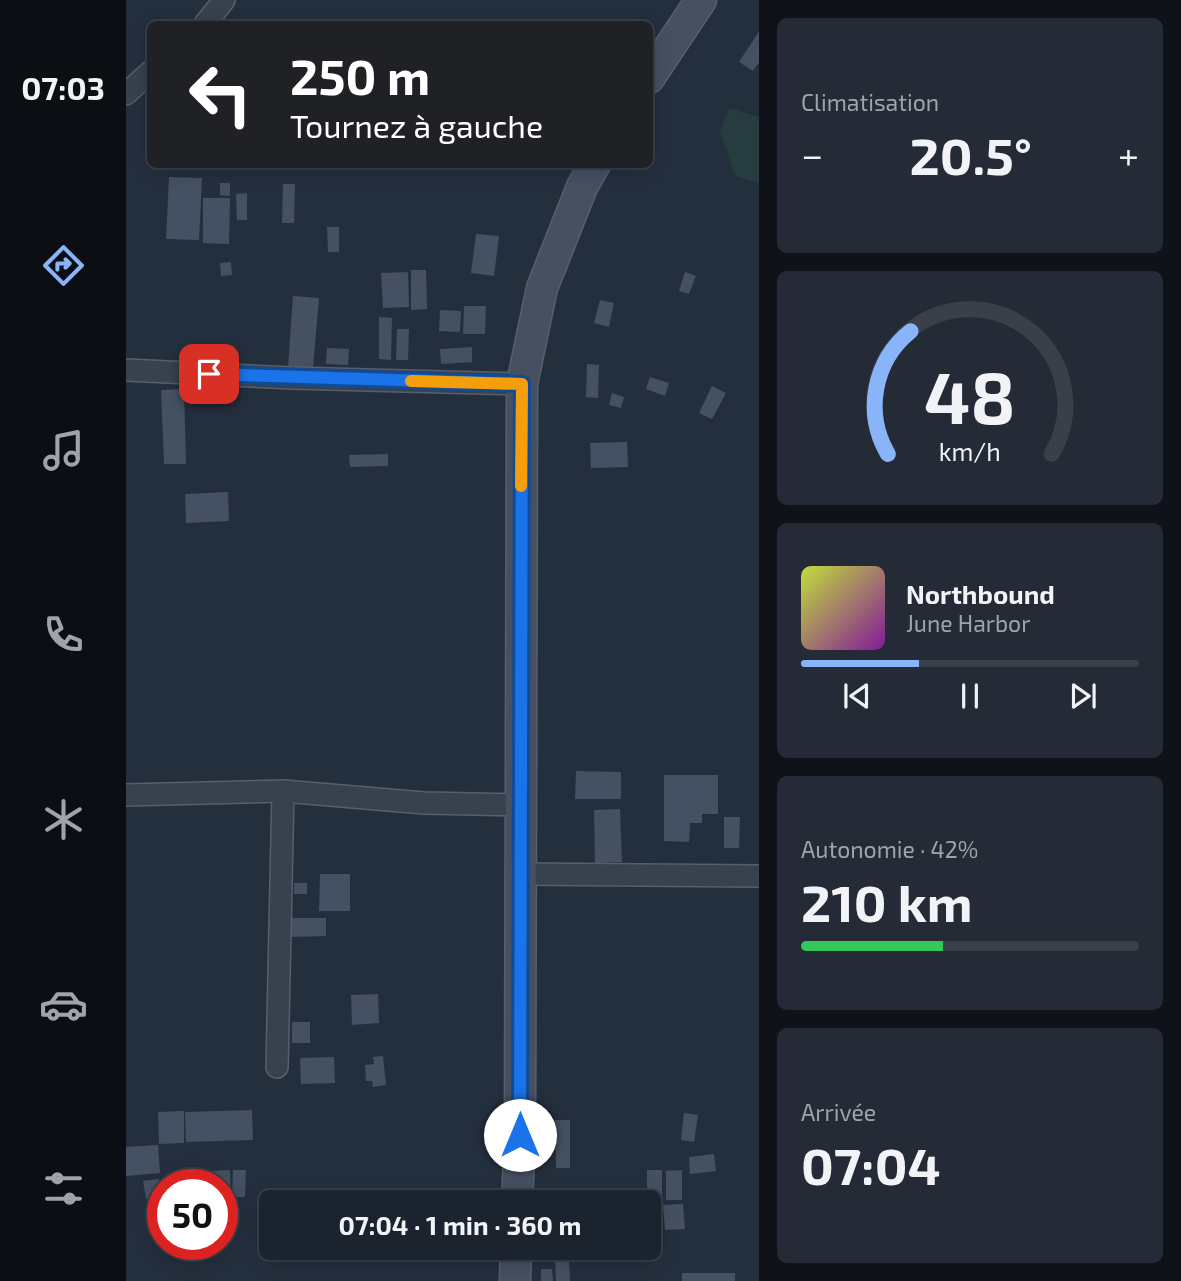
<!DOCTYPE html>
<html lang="fr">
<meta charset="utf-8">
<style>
body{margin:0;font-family:"Exo 2",sans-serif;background:#242b36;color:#f1f3f6;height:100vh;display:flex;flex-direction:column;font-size:26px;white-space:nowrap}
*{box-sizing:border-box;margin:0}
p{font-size:23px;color:#a0a4aa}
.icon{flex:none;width:38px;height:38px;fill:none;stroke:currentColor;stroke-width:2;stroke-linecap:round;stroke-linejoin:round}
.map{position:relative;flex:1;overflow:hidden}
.side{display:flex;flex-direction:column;gap:18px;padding:18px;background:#0f1319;width:422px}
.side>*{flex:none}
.guide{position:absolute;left:21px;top:21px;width:506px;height:147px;border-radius:10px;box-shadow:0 4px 18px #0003,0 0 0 2px #39404a;background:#202124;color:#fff;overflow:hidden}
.speed{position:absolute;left:21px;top:1169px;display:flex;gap:14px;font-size:35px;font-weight:700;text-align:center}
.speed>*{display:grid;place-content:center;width:91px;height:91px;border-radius:50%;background:#1b232e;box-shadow:0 4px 18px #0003,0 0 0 2px #39404a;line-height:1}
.speed .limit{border:10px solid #d22;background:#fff;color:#111}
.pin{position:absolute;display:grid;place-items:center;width:60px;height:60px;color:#fff;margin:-30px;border-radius:14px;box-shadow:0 4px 10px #0006}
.me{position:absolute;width:77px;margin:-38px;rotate:0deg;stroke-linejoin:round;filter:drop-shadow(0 0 5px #0008)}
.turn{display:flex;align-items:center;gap:24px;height:147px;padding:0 28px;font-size:32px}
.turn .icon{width:91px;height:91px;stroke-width:2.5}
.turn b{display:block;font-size:49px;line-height:60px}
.big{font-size:52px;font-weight:700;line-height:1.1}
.side .widget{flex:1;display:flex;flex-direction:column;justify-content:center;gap:10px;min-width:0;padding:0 24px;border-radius:10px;background:#242b36}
.side .dial{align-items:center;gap:0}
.dial svg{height:182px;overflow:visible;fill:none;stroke:#39404a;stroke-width:7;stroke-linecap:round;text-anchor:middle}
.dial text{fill:#f1f3f6;stroke:none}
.song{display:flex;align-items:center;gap:21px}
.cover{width:84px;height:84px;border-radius:10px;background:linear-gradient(135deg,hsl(70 70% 55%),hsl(290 70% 35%))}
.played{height:7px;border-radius:4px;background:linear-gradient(90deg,#8ab4f8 35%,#39404a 35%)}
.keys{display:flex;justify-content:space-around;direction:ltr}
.heat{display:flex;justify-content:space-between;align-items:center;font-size:38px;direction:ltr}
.charge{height:10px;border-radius:5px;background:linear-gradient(90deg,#34c759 42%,#39404a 0)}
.trip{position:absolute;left:133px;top:1190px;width:402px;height:70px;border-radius:10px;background:#1b232e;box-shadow:0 4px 18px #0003,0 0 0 2px #39404a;font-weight:700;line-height:70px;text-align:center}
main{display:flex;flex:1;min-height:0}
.tab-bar{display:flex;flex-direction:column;width:126px;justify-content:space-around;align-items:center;background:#0b0e12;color:#a0a4aa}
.tab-bar .icon{width:49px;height:49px}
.tab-bar .selected{color:#8ab4f8}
.tab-bar b{font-size:32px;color:#f1f3f6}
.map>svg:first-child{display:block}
.green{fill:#263c3f}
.building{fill:#455162}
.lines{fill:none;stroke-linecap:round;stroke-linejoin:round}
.street-casing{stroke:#565f6c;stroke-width:24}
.secondary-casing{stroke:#565f6c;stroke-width:33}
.street{stroke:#38414e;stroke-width:21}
.secondary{stroke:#465061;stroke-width:30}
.route-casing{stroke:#114b97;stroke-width:18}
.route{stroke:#1a73e8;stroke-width:12}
.slow{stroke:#f59e0b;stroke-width:12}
</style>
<main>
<nav class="tab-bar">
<b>07:03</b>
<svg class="icon selected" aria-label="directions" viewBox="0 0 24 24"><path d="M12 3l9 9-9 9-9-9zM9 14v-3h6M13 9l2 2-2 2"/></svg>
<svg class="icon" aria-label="music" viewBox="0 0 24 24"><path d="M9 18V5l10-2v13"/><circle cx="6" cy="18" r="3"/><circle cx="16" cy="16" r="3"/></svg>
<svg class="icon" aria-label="phone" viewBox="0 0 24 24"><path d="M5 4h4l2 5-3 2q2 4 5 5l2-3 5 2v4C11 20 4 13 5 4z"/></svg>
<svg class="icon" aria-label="climate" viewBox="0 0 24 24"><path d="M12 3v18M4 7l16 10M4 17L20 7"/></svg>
<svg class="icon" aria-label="car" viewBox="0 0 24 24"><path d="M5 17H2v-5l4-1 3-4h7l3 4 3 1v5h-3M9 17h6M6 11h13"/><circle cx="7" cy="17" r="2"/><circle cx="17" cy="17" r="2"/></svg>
<svg class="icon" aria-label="filters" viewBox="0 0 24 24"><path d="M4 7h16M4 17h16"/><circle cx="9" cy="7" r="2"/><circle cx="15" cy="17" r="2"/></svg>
</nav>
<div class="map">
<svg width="634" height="1281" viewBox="0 0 634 1281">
<rect width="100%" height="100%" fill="#242f3e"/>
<!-- green -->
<path class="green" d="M603,108L633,117V183L609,176L594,131Z"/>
<!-- building -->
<g class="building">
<path d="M634,30V61L627,71L613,62Z"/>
<path d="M43,177L76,178L73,240L40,239Z"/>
<path d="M94,183H104V196L94,195Z"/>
<path d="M157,184H169L168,223H156Z"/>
<path d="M121,193V220H111L110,194Z"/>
<path d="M77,198H104L103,244L77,243Z"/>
<path d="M201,227H213V252H202Z"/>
<path d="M350,234L373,236L368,276L345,273Z"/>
<path d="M105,262L106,275L95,276L94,263Z"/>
<path d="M285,270H300L301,309L285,310Z"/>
<path d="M282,272L283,307L257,308L255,273Z"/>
<path d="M559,272L570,276L563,294L553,291Z"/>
<path d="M167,296L193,298L187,368L162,367Z"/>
<path d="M474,300L488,303L483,327L468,323Z"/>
<path d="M338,306H360L359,334H337Z"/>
<path d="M314,310L335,311L334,332L313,331Z"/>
<path d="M253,317L266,318L265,360L253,359Z"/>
<path d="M271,329H283L282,360H270Z"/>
<path d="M346,347V362L315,364L314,349Z"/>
<path d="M201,348L223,349L222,365L200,364Z"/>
<path d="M461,364L473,365L472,398L460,397Z"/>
<path d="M524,377L543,383L539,396L520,389Z"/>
<path d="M586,386L600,393L586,419L573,413Z"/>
<path d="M58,389L60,464H38L35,390Z"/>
<path d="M486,393L498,397L495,408L483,405Z"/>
<path d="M501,442L502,467L465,468L464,443Z"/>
<path d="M262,454V466L224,467L223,455Z"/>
<path d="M102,492L103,521L60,523L59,494Z"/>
<path d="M450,771L495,772V799H449Z"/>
<path d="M538,775H592V814H576V823H564L563,842L538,841Z"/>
<path d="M494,809L496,862L469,863L468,810Z"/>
<path d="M598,817H614L613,848H598Z"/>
<path d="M194,874H224V911H193Z"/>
<rect x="168" y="883" width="13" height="11"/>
<path d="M164,918H200V936L164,937Z"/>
<path d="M252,994L253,1023L226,1025L225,995Z"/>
<rect x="166" y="1022" width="18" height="21"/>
<path d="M257,1056L260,1085L247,1087L246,1081H240L239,1065L248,1064L247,1057Z"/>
<path d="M208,1057L209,1083L175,1084L174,1058Z"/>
<path d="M126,1110L127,1140L60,1142L59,1112Z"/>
<path d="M58,1111V1143L33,1144L32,1112Z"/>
<path d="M558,1113L572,1115L568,1142L555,1140Z"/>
<path d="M429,1120H444V1168H430Z"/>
<path d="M32,1145L34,1173L0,1176V1147Z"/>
<path d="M588,1154L590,1171L564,1174L563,1157Z"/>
<path d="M104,1170L105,1197H96V1185H49L48,1173Z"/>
<path d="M107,1170H120L119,1197H106Z"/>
<rect x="521" y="1170" width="15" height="28"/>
<path d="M556,1170V1200H540V1171Z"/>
<path d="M33,1179L36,1197L20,1199L17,1181Z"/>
<path d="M557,1204L559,1229L539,1230L537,1205Z"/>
<rect x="523" y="1207" width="11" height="24"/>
<path d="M443,1258L444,1281H430L429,1259Z"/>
<path d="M415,1269H426L427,1281H415Z"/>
<rect x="556" y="1273" width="53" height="8"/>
</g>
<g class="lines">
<defs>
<g id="street">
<path d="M79,24L98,0"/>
<path d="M0,94L24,72"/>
<path d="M0,370L166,378L396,384"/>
<path d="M0,795L157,791L298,803L393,805"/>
<path d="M395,874L634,876"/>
<path d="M151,1067L157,791"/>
</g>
<g id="secondary">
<path d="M523,78L575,0"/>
<path d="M391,1202L394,1135L396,384L416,288L456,187L469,164"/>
<path d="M389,1281L390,1248"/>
</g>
</defs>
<!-- street casing -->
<use href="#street" class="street-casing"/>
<!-- secondary casing -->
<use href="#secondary" class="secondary-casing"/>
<!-- street -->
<use href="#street" class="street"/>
<!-- secondary -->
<use href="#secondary" class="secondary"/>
</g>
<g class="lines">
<defs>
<path id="route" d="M83,374L396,384L394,1135"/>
</defs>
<!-- route casing -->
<use href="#route" class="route-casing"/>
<!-- route -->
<use href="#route" class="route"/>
<!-- slow -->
<path class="slow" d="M285,381L396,384L395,486"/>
</g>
</svg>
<div class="speed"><div class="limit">50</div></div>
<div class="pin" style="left:83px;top:374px;background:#d93025"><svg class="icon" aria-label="arrive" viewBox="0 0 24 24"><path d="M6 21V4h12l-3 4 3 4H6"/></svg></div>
<svg class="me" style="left:394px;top:1135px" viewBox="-20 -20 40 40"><circle r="19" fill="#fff"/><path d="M0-13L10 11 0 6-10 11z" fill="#1a73e8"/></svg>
<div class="trip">07:04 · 1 min · 360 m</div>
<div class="guide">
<div class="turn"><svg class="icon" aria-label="left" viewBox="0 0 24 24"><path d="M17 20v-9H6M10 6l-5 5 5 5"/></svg><div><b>250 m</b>Tournez à gauche</div></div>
</div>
</div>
<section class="side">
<div class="widget"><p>Climatisation</p>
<div class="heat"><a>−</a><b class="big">20.5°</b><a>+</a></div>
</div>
<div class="widget dial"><svg viewBox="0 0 100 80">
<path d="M14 69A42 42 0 1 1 86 69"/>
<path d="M14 69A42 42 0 0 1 24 15" stroke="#8ab4f8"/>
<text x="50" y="56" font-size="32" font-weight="700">48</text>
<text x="50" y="72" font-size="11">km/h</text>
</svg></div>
<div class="widget">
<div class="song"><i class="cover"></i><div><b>Northbound</b><p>June Harbor</p></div></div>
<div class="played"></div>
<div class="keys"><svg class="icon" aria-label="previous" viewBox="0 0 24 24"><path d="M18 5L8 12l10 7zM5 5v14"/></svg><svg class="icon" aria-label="pause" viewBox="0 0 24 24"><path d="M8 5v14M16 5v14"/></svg><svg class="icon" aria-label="next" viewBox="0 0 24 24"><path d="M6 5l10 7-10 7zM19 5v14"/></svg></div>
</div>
<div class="widget"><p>Autonomie · 42%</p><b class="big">210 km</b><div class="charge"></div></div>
<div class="widget"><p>Arrivée</p><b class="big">07:04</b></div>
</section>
</main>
